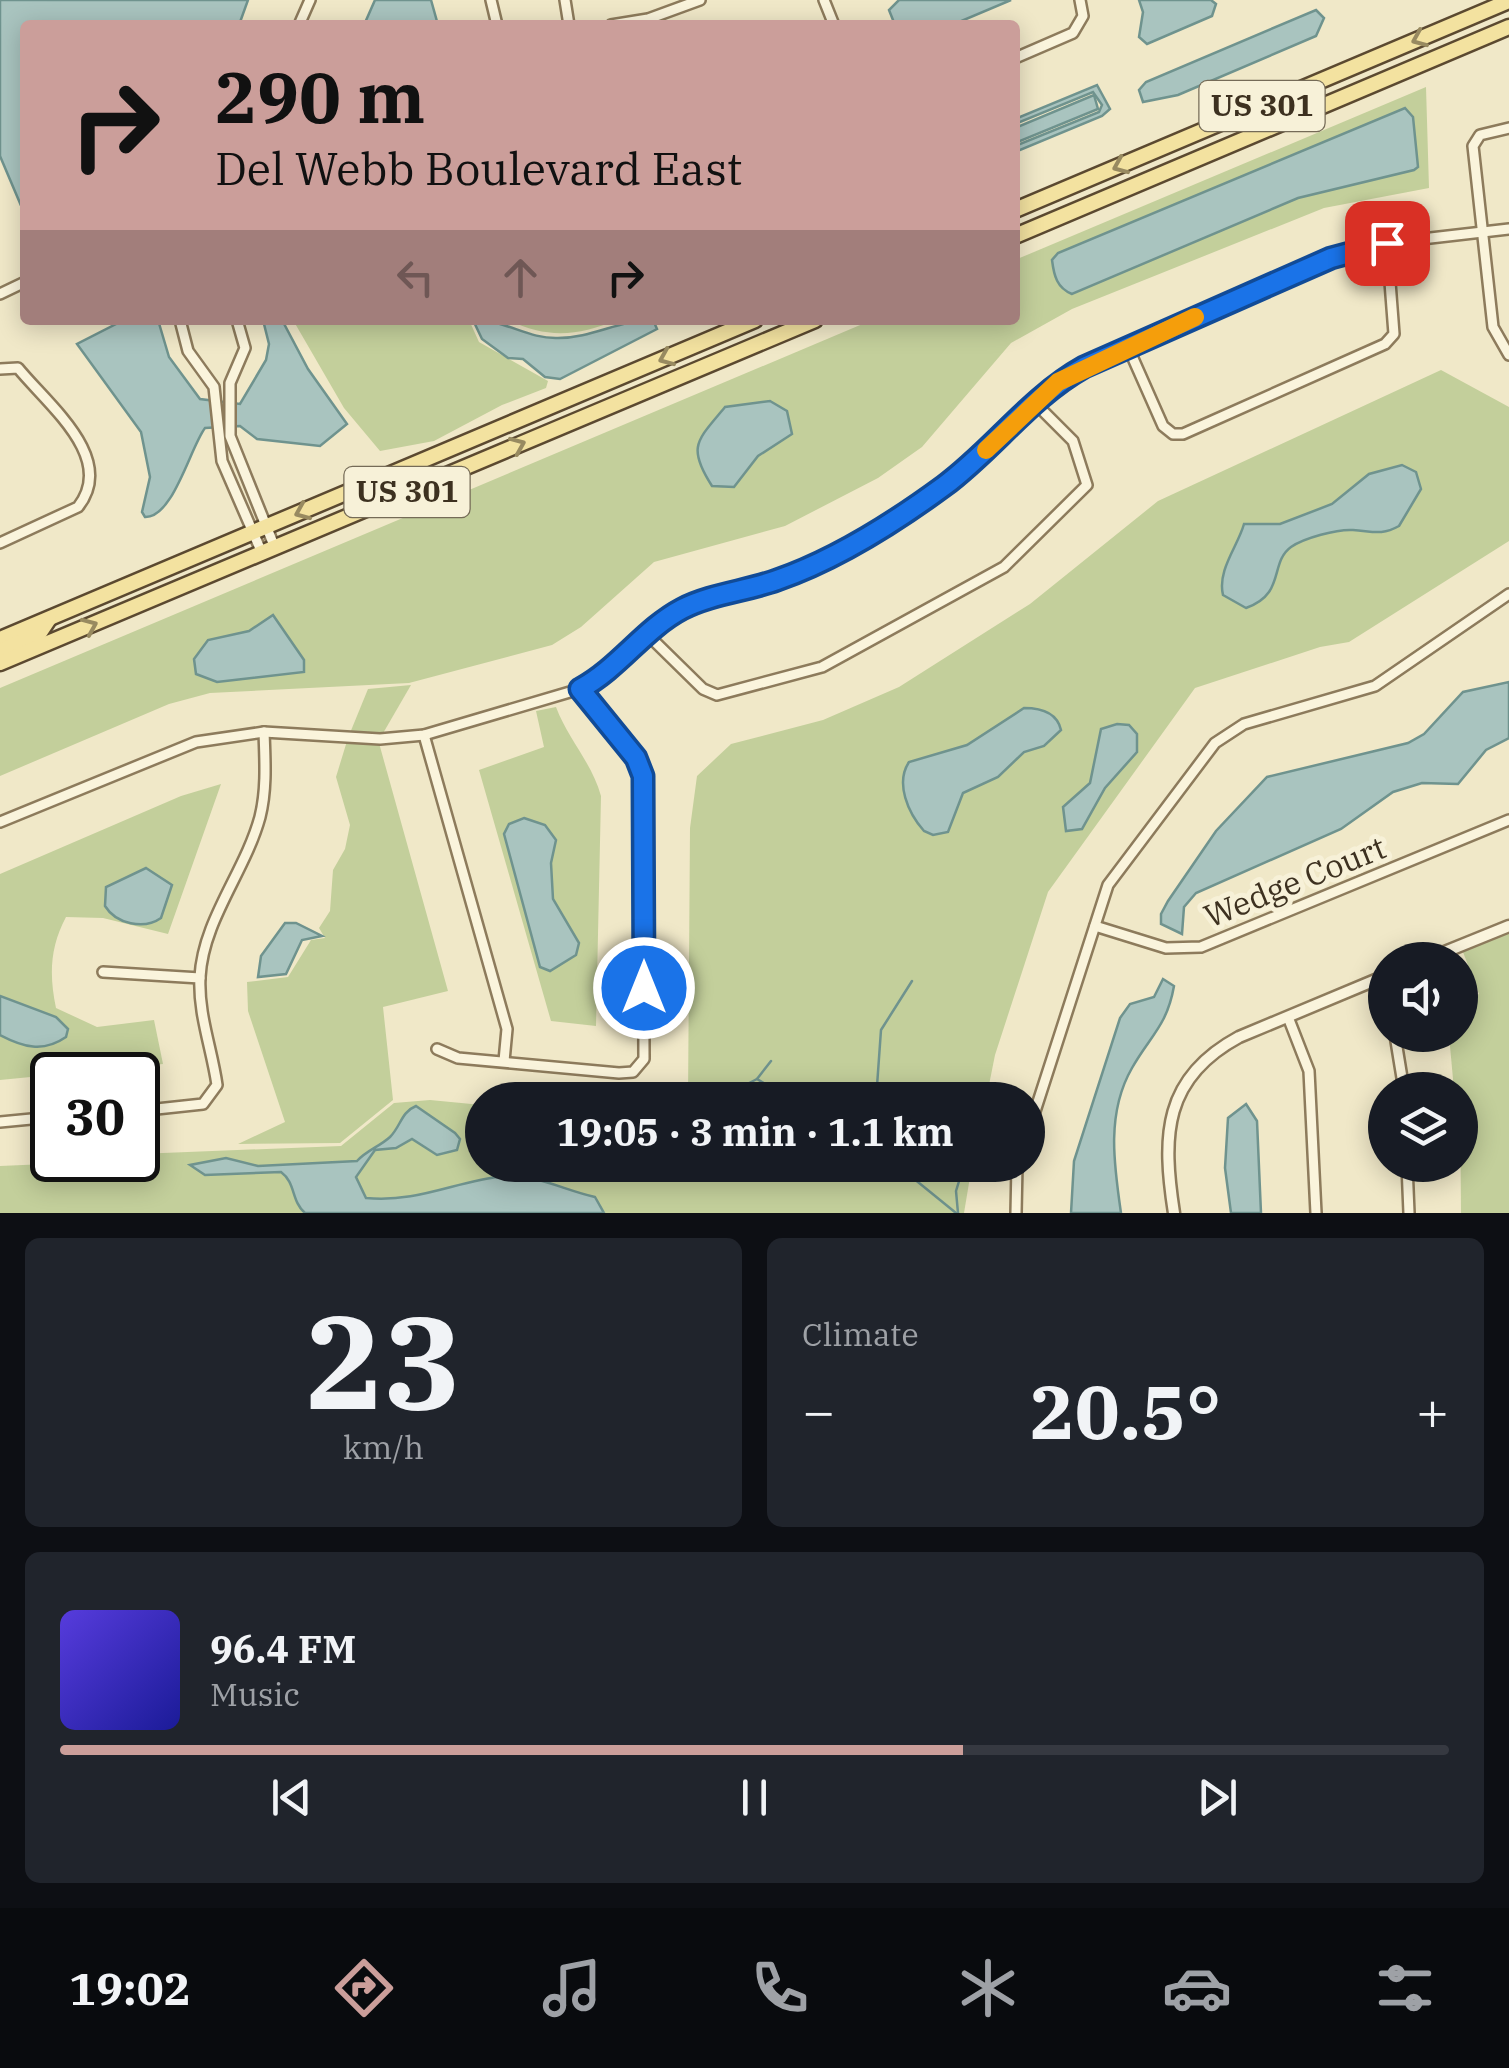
<!DOCTYPE html>
<meta charset="utf-8">
<style>
body{margin:0;font-family:"IBM Plex Serif",serif;background:#20242c;color:#f1f3f6;height:100vh;display:flex;flex-direction:column;font-size:38px;white-space:nowrap}
*{box-sizing:border-box;margin:0}
p{font-size:32px;color:#9ea1a6}
.icon{flex:none;width:55px;height:55px;fill:none;stroke:currentColor;stroke-width:2;stroke-linecap:round;stroke-linejoin:round}
.map{position:relative;height:1213px;overflow:hidden}
.sheet{display:flex;flex-direction:column;gap:25px;padding:25px;background:#0d0f14;flex:1}
.sheet>*{flex:none}
.top-card{position:absolute;left:20px;top:20px;width:1000px;height:305px;border-radius:10px;box-shadow:0 5px 25px #0003;background:#cb9e9a;color:#111;overflow:hidden}
.tools{position:absolute;left:1368px;top:942px;display:grid;gap:20px}
.tools a{display:grid;place-items:center;width:110px;height:110px;border-radius:50%;background:#171b24;box-shadow:0 5px 25px #0003;font-size:50px}
.speed{position:absolute;left:30px;top:1052px;display:flex;gap:20px;font-size:50px;font-weight:700;text-align:center}
.speed>*{display:grid;place-content:center;width:130px;height:130px;border-radius:50%;background:#171b24;box-shadow:0 5px 25px #0003;line-height:1}
.speed .limit{border:5px solid #111;border-radius:15px;background:#fff;color:#111}
.pin{position:absolute;display:grid;place-items:center;width:85px;height:85px;color:#fff;margin:-42px;border-radius:20px;box-shadow:0 5px 15px #0006}
.me{position:absolute;width:110px;margin:-55px;rotate:0deg;stroke-linejoin:round;filter:drop-shadow(0 0 8px #0008)}
.turn{display:flex;align-items:center;gap:35px;height:210px;padding:0 30px;font-size:45px}
.turn .icon{width:130px;height:130px;stroke-width:2.5}
.turn b{display:block;font-size:70px;line-height:85px}
.lanes{display:flex;align-items:center;height:95px;padding:0 30px;background:#0003;justify-content:center;gap:50px;direction:ltr}
.lanes .off{opacity:.35}
.big{font-size:75px;font-weight:800;line-height:1.1}
.sheet .tile{flex:1;display:flex;flex-direction:column;justify-content:center;gap:15px;min-width:0;padding:0 35px;border-radius:15px;background:#20242c}
.sheet .dial{align-items:center;gap:0}
.dial b{font-size:130px;line-height:1}
.song{display:flex;align-items:center;gap:30px}
.cover{width:120px;height:120px;border-radius:15px;background:linear-gradient(135deg,hsl(250 70% 55%),hsl(240 70% 35%))}
.played{height:10px;border-radius:5px;background:linear-gradient(90deg,#cb9e9a 65%,#363941 65%)}
.keys{display:flex;justify-content:space-around;direction:ltr}
.heat{display:flex;justify-content:space-between;align-items:center;font-size:55px;direction:ltr}
.sheet .tiles{flex:1;display:grid;gap:25px;grid-template-columns:1fr 1fr}
.tile:last-child{grid-column:span 2}
.trip{position:absolute;left:465px;top:1082px;width:580px;height:100px;border-radius:50px;background:#171b24;box-shadow:0 5px 25px #0003;font-weight:800;line-height:100px;text-align:center}
.tab-bar{display:flex;height:160px;justify-content:space-around;align-items:center;background:#090b0e;color:#9ea1a6}
.tab-bar .icon{width:70px;height:70px}
.tab-bar .active{color:#cb9e9a}
.tab-bar b{font-size:45px;color:#f1f3f6}
.map>svg:first-child{display:block}
.green{fill:#c3cf9b}
.water{fill:#a9c4bf;stroke:#6f938e;stroke-width:2.5}
.lines{fill:none;stroke-linecap:round;stroke-linejoin:round}
.stream{stroke:#6f938e;stroke-width:2.5}
.minor-casing{stroke:#8d7b5c;stroke-width:14}
.tertiary-casing{stroke:#8d7b5c;stroke-width:15}
.primary-casing{stroke:#5b4930;stroke-width:19}
.minor{stroke:#faf4dc;stroke-width:9}
.tertiary{stroke:#faf4dc;stroke-width:10}
.primary{stroke:#f3e2a0;stroke-width:14}
.oneway{stroke:#988a60}
.route-casing{stroke:#114b97;stroke-width:25}
.route{stroke:#1a73e8;stroke-width:18}
.slow{stroke:#f59e0b;stroke-width:18}
.labels{text-anchor:middle;stroke-width:10;stroke-linejoin:round;paint-order:stroke}
.shield{fill:#f7f1d8;stroke:#756b57;stroke-width:2.5}
.shield-label{font-size:30px;font-weight:bold;fill:#3d3120}
.street-label{font-size:32px;fill:#3d3120;stroke:#f7f1d8}
</style>
<div class="map">
<svg width="1509" height="1213" viewBox="0 0 1509 1213">
<rect width="100%" height="100%" fill="#f0e8c8"/>
<!-- green -->
<g class="green">
<path d="M1426,87L1429,188L1324,208L1072,309L1011,343L922,447L878,478L785,526L654,562L581,627L552,645L409,683L210,693L169,704L0,776V688L872,320H1015V260Z"/>
<path d="M293,320H469L479,342L548,381L546,388L502,405L434,441L380,451L344,408Z"/>
<path d="M509,320H617C578,336 547,339 509,320Z"/>
<path d="M1441,370L1509,407V541L1349,642L1320,647L1195,688L1048,892L995,1055L986,1100H688L690,828L697,776L731,744L823,720L899,687L1030,604L1158,501Z"/>
<path d="M411,685L382,735L350,733L368,689Z"/>
<path d="M556,707C568,739 592,763 601,796L596,1026L551,1021L479,770L544,747L536,711Z"/>
<path d="M347,741L379,743L448,991L383,1007L393,1100L340,1143L238,1144L285,1122L248,1011L247,982L288,977L311,940L325,938L319,928L330,911L333,870L345,849L350,825L336,777Z"/>
<path d="M221,784L168,934L103,918L66,917C50,947 49,975 56,1008L97,1027L154,1020L163,1064L0,1080V874L181,796Z"/>
<path d="M1509,933V1213H1461L1460,1090H1454L1449,1035H1460V1003L1479,994L1463,952Z"/>
<path d="M430,1100L482,1105V1165H972L964,1213H0V1166L138,1160V1154L341,1146L394,1103Z"/>
</g>
<!-- water -->
<g class="water">
<path d="M0,0H248L239,25H25V215L0,156Z"/>
<path d="M375,0H431L438,25H364Z"/>
<path d="M899,0H1011L952,25H895L889,10Z"/>
<path d="M1139,0H1211L1216,4L1212,16L1147,44L1139,37L1143,12Z"/>
<path d="M1316,10L1324,18L1316,36L1178,95L1143,102L1139,90L1146,82Z"/>
<path d="M1097,85L1110,109L1102,116L1015,152V146L1099,112L1102,105L1093,92L1015,124V119Z"/>
<path d="M1094,95L1098,109L1015,143V128Z"/>
<path d="M1405,108L1413,117L1418,167L1414,170L1298,198L1072,294C1057,288 1054,276 1052,260L1058,253Z"/>
<path d="M124,320H158L169,357L200,399L240,404L266,360L269,344L263,320H282L308,369L347,424L320,446L257,439L240,426L205,428C190,448 173,518 145,517L142,512L150,477L141,432L77,344Z"/>
<path d="M473,320C507,320 527,339 558,338C592,338 619,320 653,320L657,329L560,379L545,377L523,359L508,358L482,339Z"/>
<path d="M770,401L787,411L792,434L758,456L734,487L712,486C686,446 698,440 725,407Z"/>
<path d="M1402,465L1416,472L1421,489L1399,526C1381,536 1372,531 1353,530C1337,529 1304,538 1291,547C1269,563 1286,594 1246,608L1223,595C1217,570 1238,546 1244,524H1280L1332,504L1369,474Z"/>
<path d="M273,615L304,660V672L217,682L196,674L194,659L208,640L249,631Z"/>
<path d="M1509,682V738L1486,750L1458,784L1422,783L1393,792L1341,829L1196,893L1184,907L1182,934L1161,924V914L1168,901L1216,831L1267,777L1408,743L1424,734L1463,692Z"/>
<path d="M1024,708C1041,708 1057,712 1061,730L1044,746L1024,752L998,777L963,793L948,832L933,835L924,831C908,813 895,783 909,762L967,745Z"/>
<path d="M1117,724L1129,725L1137,734V752L1105,788L1082,829L1066,831L1063,807L1090,783L1101,729Z"/>
<path d="M524,818L545,825L556,840L551,863L553,899L579,943L576,955L550,971L540,967L504,834L509,824Z"/>
<path d="M146,868L172,885L161,918C144,930 116,924 105,906L106,887Z"/>
<path d="M285,923H296L322,936L302,940L286,974L258,977L261,956Z"/>
<path d="M1163,979L1174,986C1167,1026 1150,1036 1132,1068C1106,1113 1114,1165 1121,1213H1071L1074,1161L1120,1018L1130,1004L1154,997Z"/>
<path d="M0,996L56,1017L68,1029L66,1037C43,1053 23,1047 0,1035Z"/>
<path d="M1246,1104L1257,1121L1261,1213H1231L1225,1168L1228,1118Z"/>
<path d="M416,1106L455,1133L460,1139L457,1150L437,1155L412,1139L396,1148L375,1150L356,1177L366,1198C418,1203 456,1181 504,1176C533,1173 566,1191 595,1197L604,1213H305C291,1201 296,1183 281,1172L205,1175L190,1165L226,1158L258,1166L357,1161C367,1150 379,1147 390,1137C401,1126 401,1112 416,1106Z"/>
</g>
<g class="lines">
<!-- stream -->
<g class="stream">
<path d="M757,1079L770,1087L772,1094"/>
<path d="M716,1100L757,1079L771,1061"/>
<path d="M876,1100L881,1030L912,981"/>
<path d="M476,1135L482,1133"/>
<path d="M897,1165L956,1213"/>
<path d="M958,1213L956,1191L964,1165"/>
</g>
<defs>
<g id="minor">
<path d="M491,0L497,25"/>
<path d="M565,0L569,25"/>
<path d="M824,0L834,25"/>
<path d="M299,25L310,0"/>
<path d="M611,25L648,19L700,0"/>
<path d="M1015,58L1073,33L1083,16L1080,0"/>
<path d="M1509,128L1480,135L1473,146L1493,327L1509,355"/>
<path d="M0,294L25,282"/>
<path d="M180,320L188,351L214,387L222,461L262,553"/>
<path d="M237,320L245,348L230,383V436L275,548"/>
<path d="M1128,347L1163,426L1173,434H1183L1385,344L1394,334L1387,243"/>
<path d="M0,369L18,368C48,405 117,458 78,507L0,543"/>
<path d="M649,636L703,689L717,695L822,667L1004,567L1087,485L1073,441L1034,402"/>
<path d="M424,735L507,1029L504,1061"/>
<path d="M0,822L196,742L264,732L380,739L424,735L580,689L610,672L667,618L687,607L779,579L890,521L945,485L1046,390L1084,367L1331,257L1387,243L1509,229"/>
<path d="M1095,926L1166,948L1201,947L1509,820"/>
<path d="M103,972L200,978"/>
<path d="M1375,980L1385,1007"/>
<path d="M1288,1017L1309,1071L1316,1213"/>
<path d="M1395,1035L1404,1090"/>
<path d="M437,1049L458,1058L619,1073L633,1072L644,1059L643,776L636,757L580,689"/>
<path d="M138,1111L203,1104L217,1085C212,1049 198,1014 200,977C203,920 245,872 260,817C267,789 265,760 264,732"/>
<path d="M0,1122L52,1117"/>
<path d="M1028,1133L1108,885L1215,743L1244,724L1375,686L1509,594"/>
<path d="M1407,1165L1409,1213"/>
<path d="M1016,1213L1017,1165"/>
</g>
<g id="tertiary">
<path d="M1425,960L1509,926"/>
<path d="M1174,1213C1162,1136 1163,1078 1239,1037L1385,976"/>
</g>
<g id="primary">
<path d="M1015,210L1509,1"/>
<path d="M1015,236L1509,27"/>
<path d="M0,639L755,320"/>
<path d="M0,651L39,634L49,619"/>
<path d="M0,663L815,320"/>
</g>
</defs>
<!-- minor casing -->
<use href="#minor" class="minor-casing"/>
<!-- tertiary casing -->
<use href="#tertiary" class="tertiary-casing"/>
<!-- primary casing -->
<use href="#primary" class="primary-casing"/>
<!-- minor -->
<use href="#minor" class="minor"/>
<!-- tertiary -->
<use href="#tertiary" class="tertiary"/>
<!-- primary -->
<use href="#primary" class="primary"/>
</g>
<!-- one-way arrows -->
<defs><path id="oneway-chevron" d="M-2-3.5L2.5 0L-2 3.5" fill="none" stroke-width="1.6" stroke-linecap="round" stroke-linejoin="round" transform="scale(2.5)"/></defs>
<g class="oneway">
<use href="#oneway-chevron" transform="translate(1419 39) rotate(157)"/>
<use href="#oneway-chevron" transform="translate(1120 166) rotate(157)"/>
<use href="#oneway-chevron" transform="translate(666 358) rotate(157)"/>
<use href="#oneway-chevron" transform="translate(518 445) rotate(-23)"/>
<use href="#oneway-chevron" transform="translate(302 512) rotate(157)"/>
<use href="#oneway-chevron" transform="translate(90 626) rotate(-23)"/>
</g>
<g class="lines">
<defs>
<path id="route" d="M644,988L643,776L636,758L580,689C619,668 644,629 682,609C711,594 747,591 777,580C835,560 895,522 944,486C994,449 1029,398 1084,367L1331,258L1387,243"/>
</defs>
<!-- route casing -->
<use href="#route" class="route-casing"/>
<!-- route -->
<use href="#route" class="route"/>
<!-- slow -->
<path class="slow" d="M986,450L1058,382L1195,317"/>
</g>
<g class="labels">
<!-- shield labels -->
<g class="shield">
<rect x="1199.5" y="81" width="125" height="50" rx="8"/>
<rect x="344.5" y="467" width="125" height="50" rx="8"/>
</g>
<g class="shield-label">
<text x="1262" y="116">US 301</text>
<text x="407" y="502">US 301</text>
</g>
<!-- street labels -->
<g class="street-label">
<text transform="translate(1295 882) rotate(-22)" y="11">Wedge Court</text>
</g>
</g>
</svg>
<div class="tools">
<a><svg class="icon" aria-label="sound" viewBox="0 0 24 24"><path d="M4 9h4l5-4v14l-5-4H4zM17 9q2 3 0 6"/></svg></a>
<a><svg class="icon" aria-label="layers" viewBox="0 0 24 24"><path d="M12 4l9 5-9 5-9-5zM3 14l9 5 9-5"/></svg></a>
</div>
<div class="speed"><div class="limit">30</div></div>
<div class="pin" style="left:1387px;top:243px;background:#d93025"><svg class="icon" aria-label="arrive" viewBox="0 0 24 24"><path d="M6 21V4h12l-3 4 3 4H6"/></svg></div>
<svg class="me" style="left:644px;top:988px" viewBox="-20 -20 40 40"><circle r="17" fill="#1a73e8" stroke="#fff" stroke-width="3"/><path d="M0-11L8 9 0 5-8 9z" fill="#fff"/></svg>
<div class="trip">19:05 · 3 min · 1.1 km</div>
<div class="top-card">
<div class="turn"><svg class="icon" aria-label="right" viewBox="0 0 24 24"><path d="M7 20v-9h11M14 6l5 5-5 5"/></svg><div><b>290 m</b>Del Webb Boulevard East</div></div>
<div class="lanes"><svg class="icon off" aria-label="left" viewBox="0 0 24 24"><path d="M17 20v-9H6M10 6l-5 5 5 5"/></svg><svg class="icon off" aria-label="ahead" viewBox="0 0 24 24"><path d="M12 20V5M6 11l6-6 6 6"/></svg><svg class="icon" aria-label="right" viewBox="0 0 24 24"><path d="M7 20v-9h11M14 6l5 5-5 5"/></svg></div>
</div>
</div>
<section class="sheet">
<div class="tiles">
<div class="tile dial"><b>23</b><p>km/h</p></div>
<div class="tile"><p>Climate</p>
<div class="heat"><a>−</a><b class="big">20.5°</b><a>+</a></div>
</div>
<div class="tile">
<div class="song"><i class="cover"></i><div><b>96.4 FM</b><p>Music</p></div></div>
<div class="played"></div>
<div class="keys"><svg class="icon" aria-label="previous" viewBox="0 0 24 24"><path d="M18 5L8 12l10 7zM5 5v14"/></svg><svg class="icon" aria-label="pause" viewBox="0 0 24 24"><path d="M8 5v14M16 5v14"/></svg><svg class="icon" aria-label="next" viewBox="0 0 24 24"><path d="M6 5l10 7-10 7zM19 5v14"/></svg></div>
</div>
</div>
</section>
<nav class="tab-bar">
<b>19:02</b>
<svg class="icon active" aria-label="directions" viewBox="0 0 24 24"><path d="M12 3l9 9-9 9-9-9zM9 14v-3h6M13 9l2 2-2 2"/></svg>
<svg class="icon" aria-label="music" viewBox="0 0 24 24"><path d="M9 18V5l10-2v13"/><circle cx="6" cy="18" r="3"/><circle cx="16" cy="16" r="3"/></svg>
<svg class="icon" aria-label="phone" viewBox="0 0 24 24"><path d="M5 4h4l2 5-3 2q2 4 5 5l2-3 5 2v4C11 20 4 13 5 4z"/></svg>
<svg class="icon" aria-label="climate" viewBox="0 0 24 24"><path d="M12 3v18M4 7l16 10M4 17L20 7"/></svg>
<svg class="icon" aria-label="car" viewBox="0 0 24 24"><path d="M5 17H2v-5l4-1 3-4h7l3 4 3 1v5h-3M9 17h6M6 11h13"/><circle cx="7" cy="17" r="2"/><circle cx="17" cy="17" r="2"/></svg>
<svg class="icon" aria-label="filters" viewBox="0 0 24 24"><path d="M4 7h16M4 17h16"/><circle cx="9" cy="7" r="2"/><circle cx="15" cy="17" r="2"/></svg>
</nav>
